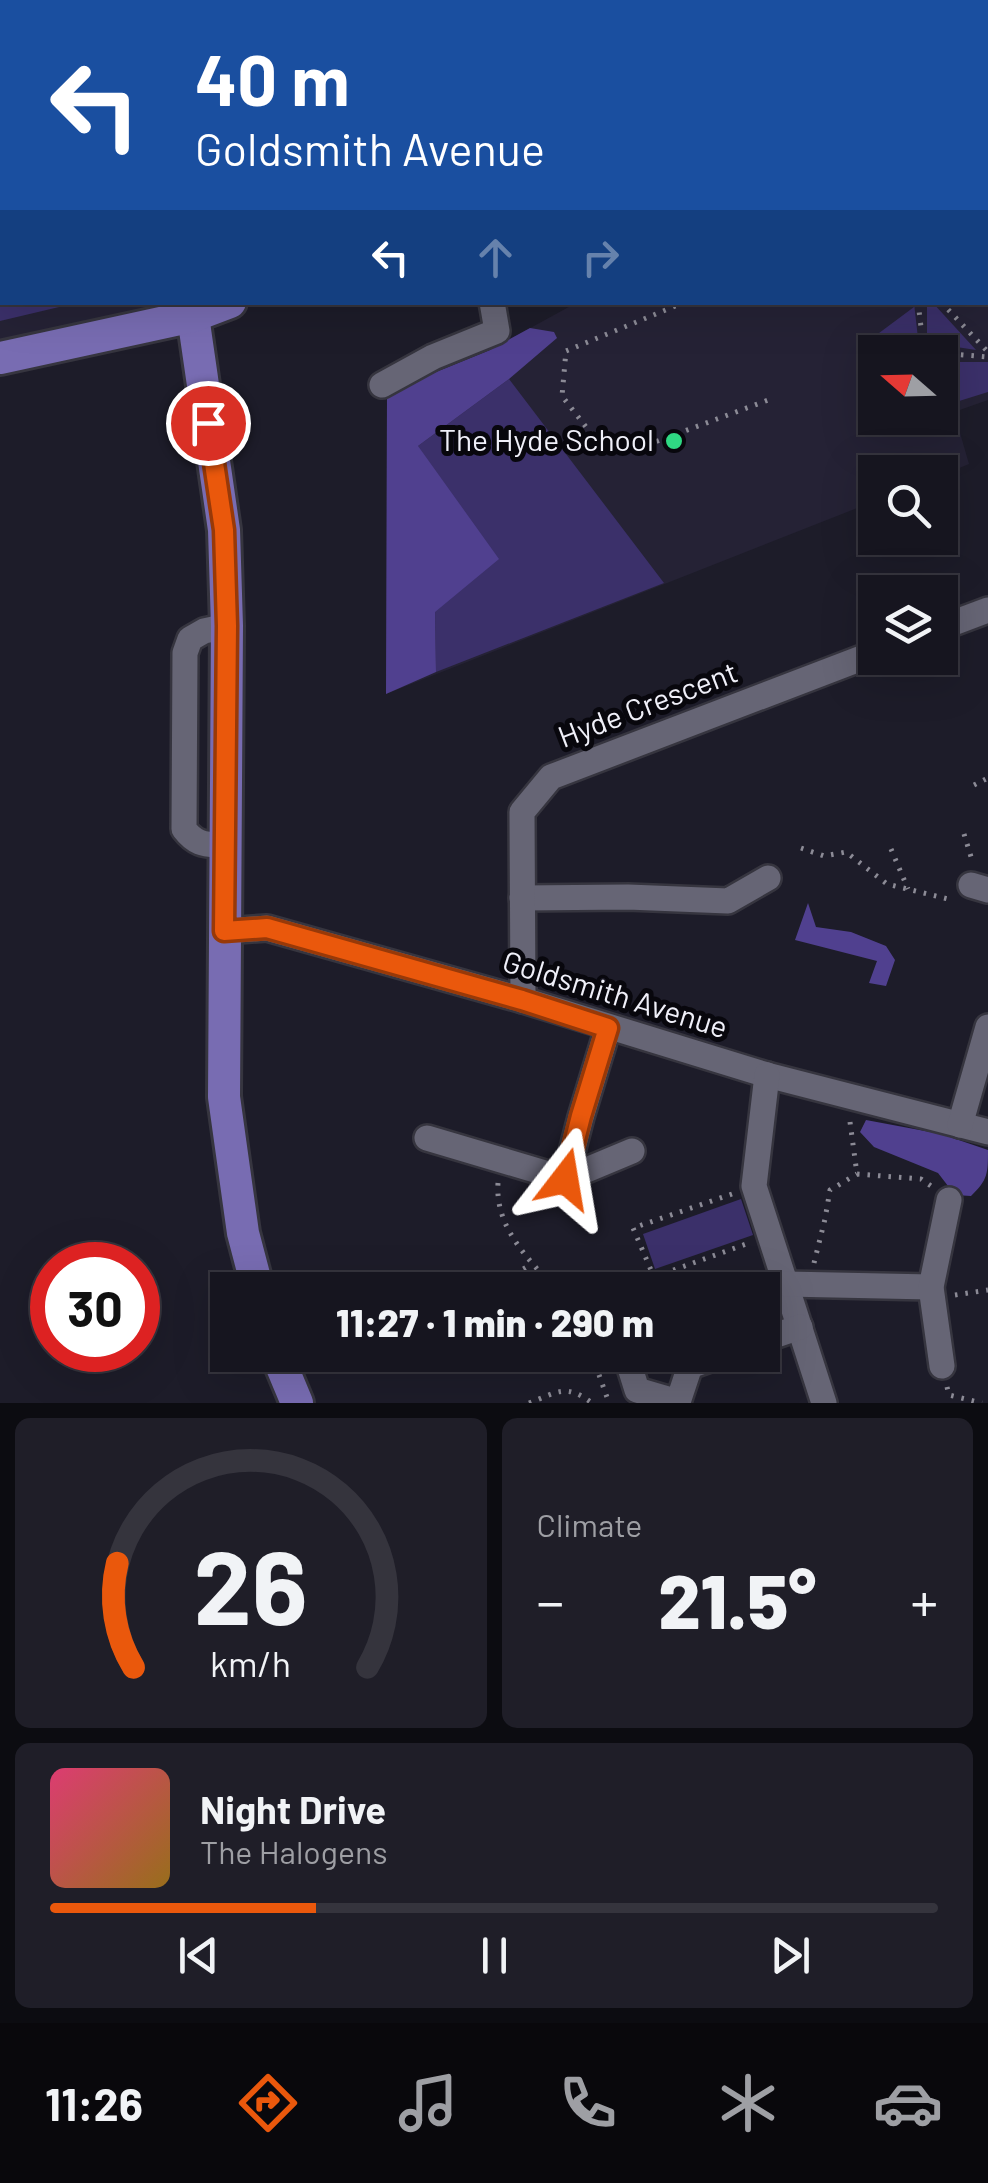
<!DOCTYPE html>
<meta charset="utf-8">
<style>
body{margin:0;font-family:Barlow,sans-serif;background:#1f1e28;color:#f1f3f6;height:100vh;display:flex;flex-direction:column;font-size:38px;white-space:nowrap}
*{box-sizing:border-box;margin:0}
p{font-size:32px;color:#9e9fa4}
.icon{flex:none;width:55px;height:55px;fill:none;stroke:currentColor;stroke-width:2;stroke-linecap:round;stroke-linejoin:round}
.map{position:relative;height:1403px;overflow:hidden}
.sheet{display:flex;flex-direction:column;gap:15px;padding:15px;background:#0c0c11;flex:1}
.sheet>*{flex:none}
.guide{position:absolute;left:0px;top:0px;width:990px;height:305px;box-shadow:0 10px 40px #0002,0 0 0 2px #35343d;background:#1a4fa0;color:#fff;overflow:hidden}
.needle{width:65px;rotate:290deg}
.controls{position:absolute;left:858px;top:335px;display:grid;gap:20px}
.controls a{display:grid;place-items:center;width:100px;height:100px;border-radius:0px;background:#16151f;box-shadow:0 10px 40px #0002,0 0 0 2px #35343d;font-size:50px}
.speed{position:absolute;left:30px;top:1242px;display:flex;gap:20px;font-size:50px;font-weight:700;text-align:center}
.speed>*{display:grid;place-content:center;width:130px;height:130px;border-radius:50%;background:#16151f;box-shadow:0 10px 40px #0002,0 0 0 2px #35343d;line-height:1}
.speed .limit{border:15px solid #d22;background:#fff;color:#111}
.pin{position:absolute;display:grid;place-items:center;width:85px;height:85px;color:#fff;margin:-42px;border:5px solid #fff;border-radius:50%;box-shadow:0 2px 10px #0007}
.me{position:absolute;width:110px;margin:-55px;rotate:14deg;stroke-linejoin:round;filter:drop-shadow(0 0 8px #0008)}
.turn{display:flex;align-items:center;gap:35px;height:210px;padding:0 30px;font-size:45px}
.turn .icon{width:130px;height:130px;stroke-width:2.5}
.turn b{display:block;font-size:70px;line-height:85px}
.lanes{display:flex;align-items:center;height:95px;padding:0 30px;background:#0003;justify-content:center;gap:50px;direction:ltr}
.lanes .off{opacity:.35}
.big{font-size:75px;font-weight:800;line-height:1.1}
.sheet .tile{flex:1;display:flex;flex-direction:column;justify-content:center;gap:15px;min-width:0;padding:0 35px;border-radius:15px;background:#1f1e28}
.sheet .dial{align-items:center;gap:0}
.dial svg{height:260px;overflow:visible;fill:none;stroke:#35343d;stroke-width:7;stroke-linecap:round;text-anchor:middle}
.dial text{fill:#f1f3f6;stroke:none}
.song{display:flex;align-items:center;gap:30px}
.cover{width:120px;height:120px;border-radius:15px;background:linear-gradient(135deg,hsl(340 70% 55%),hsl(40 70% 35%))}
.played{height:10px;border-radius:5px;background:linear-gradient(90deg,#ea580c 30%,#35343d 30%)}
.keys{display:flex;justify-content:space-around;direction:ltr}
.heat{display:flex;justify-content:space-between;align-items:center;font-size:55px;direction:ltr}
.sheet .tiles{flex:1;display:grid;gap:15px;grid-template-columns:1fr 1fr}
.tile:last-child{grid-column:span 2}
.trip{position:absolute;left:210px;top:1272px;width:570px;height:100px;border-radius:0px;background:#16151f;box-shadow:0 10px 40px #0002,0 0 0 2px #35343d;font-weight:800;line-height:100px;text-align:center}
.dock{display:flex;height:160px;justify-content:space-around;align-items:center;background:#09080c;color:#9e9fa4}
.dock .icon{width:70px;height:70px}
.dock .active{color:#ea580c}
.dock b{font-size:45px;color:#f1f3f6}
.map>svg:first-child{display:block}
.built{fill:#252235;fill-rule:evenodd}
.green{fill:#3b306a}
.forest{fill:#50408f}
.lines{fill:none;stroke-linecap:round;stroke-linejoin:round}
.minor-casing{stroke:#36353f;stroke-width:30}
.major-casing{stroke:#36353f;stroke-width:38}
.path{stroke:#8c8b96;stroke-width:5;stroke-dasharray:2.5 8;stroke-linecap:butt}
.minor{stroke:#666575;stroke-width:25}
.major{stroke:#786cb2;stroke-width:32}
.route-casing{stroke:#983908;stroke-width:25}
.route{stroke:#ea580c;stroke-width:18}
.poi-dot{fill:#2fd883;stroke:#08070d;stroke-width:4}
.labels{text-anchor:middle;stroke-width:10;stroke-linejoin:round;paint-order:stroke}
.poi-label{font-size:30px;fill:#f0f0f9;stroke:#08070d;text-anchor:end}
.street-label{font-size:30px;fill:#f0f0f9;stroke:#08070d}
</style>
<div class="map">
<svg width="988" height="1403" viewBox="0 0 988 1403">
<rect width="100%" height="100%" fill="#1d1c29"/>
<!-- built -->
<g class="built">
<path d="M0,0H170V2H2V302L243,303L0,360Z"/>
<path d="M326,0H667V2H320Z"/>
<path d="M671,0H955L953,2H671Z"/>
<path d="M988,67V400L954,412L969,464L940,476V472H875V501L386,694L387,392L490,350L576,303L988,302ZM875,352H940V418H875Z"/>
</g>
<!-- green -->
<g class="green">
<path d="M2,289V302L76,303L0,321V290Z"/>
<path d="M911,303H914L919,347L867,342L914,307Z"/>
<path d="M927,303H933L976,350L937,344L927,336Z"/>
<path d="M940,362H988V392L940,407Z"/>
<path d="M509,379L664,583L436,672L435,612L418,446Z"/>
<path d="M741,1199L753,1235L655,1269L643,1234Z"/>
</g>
<!-- forest -->
<g class="forest">
<path d="M530,328L554,332L557,338L509,379L418,446L499,559L435,612L436,672L386,694L387,392L490,350Z"/>
<path d="M808,903L816,927L851,932L886,946L895,960L886,986L869,983L877,961L795,940Z"/>
<path d="M866,1120L941,1134L988,1150C988,1173 988,1180 971,1196L955,1195L938,1173L874,1147L860,1132Z"/>
</g>
<g class="lines">
<defs>
<g id="minor">
<path d="M169,0V2"/>
<path d="M364,2L370,0"/>
<path d="M977,2L980,0"/>
<path d="M382,385L433,357L497,331L492,302"/>
<path d="M940,628L988,610"/>
<path d="M226,846C206,844 197,846 184,829L185,653L190,639L204,631L227,626"/>
<path d="M971,885L988,890"/>
<path d="M522,898L628,897L728,901L768,878"/>
<path d="M224,931L267,928L523,1000L767,1075L988,1132"/>
<path d="M523,1000L522,812L551,777L875,653"/>
<path d="M767,1075L754,1186L824,1403"/>
<path d="M960,1125L988,1027"/>
<path d="M427,1138L565,1179L632,1151"/>
<path d="M565,1179L581,1117L608,1028"/>
<path d="M786,1284L931,1287"/>
<path d="M762,1340L800,1327"/>
<path d="M626,1355L637,1390L678,1402L690,1366L721,1355"/>
<path d="M942,1366L931,1287L949,1200"/>
</g>
<g id="major">
<path d="M193,316L224,530L227,626L224,1097L243,1233L258,1290"/>
<path d="M0,358L193,316L230,302"/>
<path d="M277,1355L297,1403"/>
</g>
</defs>
<!-- minor casing -->
<use href="#minor" class="minor-casing"/>
<!-- major casing -->
<use href="#major" class="major-casing"/>
<!-- path -->
<g class="path">
<path d="M685,302L566,351L562,396L600,445L636,449L771,399"/>
<path d="M918,302L924,352"/>
<path d="M941,302L988,352"/>
<path d="M857,347L931,352"/>
<path d="M940,353L988,357"/>
<path d="M926,418V421"/>
<path d="M974,785L988,778"/>
<path d="M964,834L972,860"/>
<path d="M801,848L824,856L846,852L887,884L952,900"/>
<path d="M891,849L908,889"/>
<path d="M850,1122L857,1174L921,1179L931,1186"/>
<path d="M498,1183C495,1228 528,1258 556,1290"/>
<path d="M732,1194L633,1228L654,1277L749,1243"/>
<path d="M814,1263L825,1219L830,1190L857,1174"/>
<path d="M487,1290L532,1264"/>
<path d="M955,1295L988,1290"/>
<path d="M592,1355L609,1403"/>
<path d="M947,1387L949,1395L982,1403"/>
<path d="M529,1403C558,1392 565,1383 592,1403"/>
</g>
<!-- minor -->
<use href="#minor" class="minor"/>
<!-- major -->
<use href="#major" class="major"/>
</g>
<g class="lines">
<defs>
<path id="route" d="M208,423L224,530L227,626L224,931L267,928L522,1000L608,1028L581,1116L565,1179"/>
</defs>
<!-- route casing -->
<use href="#route" class="route-casing"/>
<!-- route -->
<use href="#route" class="route"/>
</g>
<!-- markers -->
<circle class="poi-dot" cx="674" cy="441" r="10"/>
<g class="labels">
<!-- poi labels -->
<g class="poi-label">
<text x="654" y="451">The Hyde School</text>
</g>
<!-- street labels -->
<g class="street-label">
<text transform="translate(648 705) rotate(-21)" y="10">Hyde Crescent</text>
<text transform="translate(615 995) rotate(17)" y="10">Goldsmith Avenue</text>
</g>
</g>
</svg>
<div class="controls">
<a><svg class="needle" viewBox="-14 -14 28 28"><path d="M0-13l5 13h-10z" fill="#e53935"/><path d="M0 13l5-13h-10z" fill="#9e9fa4"/></svg></a>
<a><svg class="icon" aria-label="search" viewBox="0 0 24 24"><circle cx="10" cy="10" r="6"/><path d="M15 15l6 6"/></svg></a>
<a><svg class="icon" aria-label="layers" viewBox="0 0 24 24"><path d="M12 4l9 5-9 5-9-5zM3 14l9 5 9-5"/></svg></a>
</div>
<div class="speed"><div class="limit">30</div></div>
<div class="pin" style="left:208px;top:423px;background:#d93025"><svg class="icon" aria-label="arrive" viewBox="0 0 24 24"><path d="M6 21V4h12l-3 4 3 4H6"/></svg></div>
<svg class="me" style="left:565px;top:1179px" viewBox="-20 -20 40 40"><path d="M0-17L14 15 0 8-14 15z" fill="#ea580c" stroke="#fff" stroke-width="4"/></svg>
<div class="trip">11:27 · 1 min · 290 m</div>
<div class="guide">
<div class="turn"><svg class="icon" aria-label="left" viewBox="0 0 24 24"><path d="M17 20v-9H6M10 6l-5 5 5 5"/></svg><div><b>40 m</b>Goldsmith Avenue</div></div>
<div class="lanes"><svg class="icon" aria-label="left" viewBox="0 0 24 24"><path d="M17 20v-9H6M10 6l-5 5 5 5"/></svg><svg class="icon off" aria-label="ahead" viewBox="0 0 24 24"><path d="M12 20V5M6 11l6-6 6 6"/></svg><svg class="icon off" aria-label="right" viewBox="0 0 24 24"><path d="M7 20v-9h11M14 6l5 5-5 5"/></svg></div>
</div>
</div>
<section class="sheet">
<div class="tiles">
<div class="tile dial"><svg viewBox="0 0 100 80">
<path d="M14 69A42 42 0 1 1 86 69"/>
<path d="M14 69A42 42 0 0 1 9 37" stroke="#ea580c"/>
<text x="50" y="56" font-size="32" font-weight="700">26</text>
<text x="50" y="72" font-size="11">km/h</text>
</svg></div>
<div class="tile"><p>Climate</p>
<div class="heat"><a>−</a><b class="big">21.5°</b><a>+</a></div>
</div>
<div class="tile">
<div class="song"><i class="cover"></i><div><b>Night Drive</b><p>The Halogens</p></div></div>
<div class="played"></div>
<div class="keys"><svg class="icon" aria-label="previous" viewBox="0 0 24 24"><path d="M18 5L8 12l10 7zM5 5v14"/></svg><svg class="icon" aria-label="pause" viewBox="0 0 24 24"><path d="M8 5v14M16 5v14"/></svg><svg class="icon" aria-label="next" viewBox="0 0 24 24"><path d="M6 5l10 7-10 7zM19 5v14"/></svg></div>
</div>
</div>
</section>
<nav class="dock">
<b>11:26</b>
<svg class="icon active" aria-label="directions" viewBox="0 0 24 24"><path d="M12 3l9 9-9 9-9-9zM9 14v-3h6M13 9l2 2-2 2"/></svg>
<svg class="icon" aria-label="music" viewBox="0 0 24 24"><path d="M9 18V5l10-2v13"/><circle cx="6" cy="18" r="3"/><circle cx="16" cy="16" r="3"/></svg>
<svg class="icon" aria-label="phone" viewBox="0 0 24 24"><path d="M5 4h4l2 5-3 2q2 4 5 5l2-3 5 2v4C11 20 4 13 5 4z"/></svg>
<svg class="icon" aria-label="climate" viewBox="0 0 24 24"><path d="M12 3v18M4 7l16 10M4 17L20 7"/></svg>
<svg class="icon" aria-label="car" viewBox="0 0 24 24"><path d="M5 17H2v-5l4-1 3-4h7l3 4 3 1v5h-3M9 17h6M6 11h13"/><circle cx="7" cy="17" r="2"/><circle cx="17" cy="17" r="2"/></svg>
</nav>
